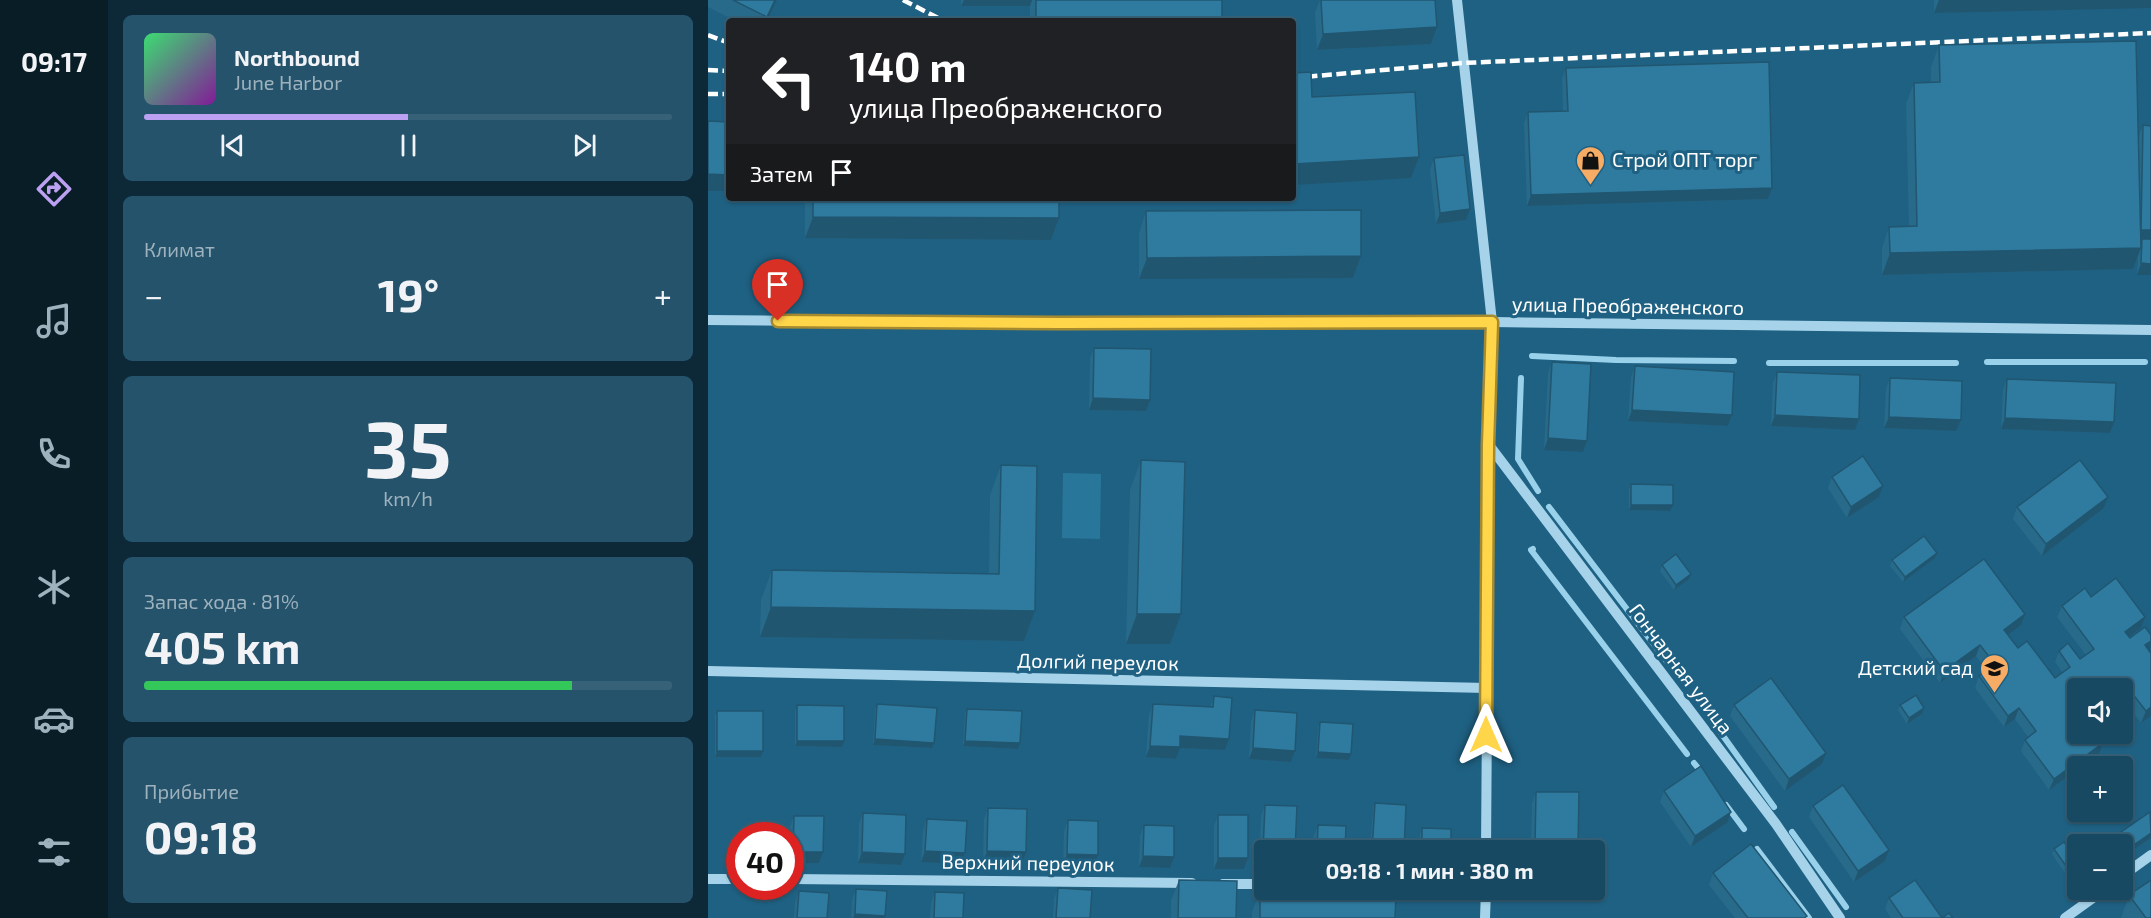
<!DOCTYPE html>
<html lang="ru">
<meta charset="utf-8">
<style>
body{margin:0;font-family:"Exo 2",sans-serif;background:#24536b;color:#f1f3f6;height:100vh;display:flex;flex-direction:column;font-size:22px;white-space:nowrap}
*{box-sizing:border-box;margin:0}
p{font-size:20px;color:#9eb2be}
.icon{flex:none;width:33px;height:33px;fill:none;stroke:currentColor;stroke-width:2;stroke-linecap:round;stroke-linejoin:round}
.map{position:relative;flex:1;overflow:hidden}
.sheet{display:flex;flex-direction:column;gap:15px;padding:15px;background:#0d2836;width:600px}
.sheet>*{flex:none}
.top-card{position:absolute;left:18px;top:18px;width:570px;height:183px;border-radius:6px;box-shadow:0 2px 4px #0004,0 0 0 2px #366177;background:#202124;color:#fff;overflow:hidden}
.fabs{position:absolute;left:1359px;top:678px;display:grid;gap:12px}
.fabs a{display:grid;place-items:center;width:66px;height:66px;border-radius:6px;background:#174962;box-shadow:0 2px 4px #0004,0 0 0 2px #366177;font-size:30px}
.speed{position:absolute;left:18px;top:822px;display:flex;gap:12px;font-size:30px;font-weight:700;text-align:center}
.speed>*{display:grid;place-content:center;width:78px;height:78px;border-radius:50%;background:#174962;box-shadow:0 2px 4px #0004,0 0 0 2px #366177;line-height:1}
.speed .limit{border:9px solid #d22;background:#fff;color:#111}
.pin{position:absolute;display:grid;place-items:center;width:51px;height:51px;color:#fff;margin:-62px -26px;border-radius:50% 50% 50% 0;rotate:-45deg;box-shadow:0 0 6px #0007}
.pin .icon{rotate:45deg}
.me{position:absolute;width:66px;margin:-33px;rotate:0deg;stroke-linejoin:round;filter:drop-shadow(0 0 4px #0008)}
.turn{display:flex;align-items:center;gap:21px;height:126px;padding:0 24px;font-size:27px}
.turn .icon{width:78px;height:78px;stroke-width:2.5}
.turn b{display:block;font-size:42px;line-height:51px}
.then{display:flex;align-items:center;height:57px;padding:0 24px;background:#0003;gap:12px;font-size:22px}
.big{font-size:45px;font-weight:700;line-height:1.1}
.sheet .card{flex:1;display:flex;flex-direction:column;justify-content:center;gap:9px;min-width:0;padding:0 21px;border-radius:9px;background:#24536b}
.sheet .dial{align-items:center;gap:0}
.dial b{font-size:78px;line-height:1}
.song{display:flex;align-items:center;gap:18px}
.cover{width:72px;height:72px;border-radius:9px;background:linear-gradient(135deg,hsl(140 70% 55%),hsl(290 70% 35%))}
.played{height:6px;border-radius:3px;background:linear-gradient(90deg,#bca0f2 50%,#366177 50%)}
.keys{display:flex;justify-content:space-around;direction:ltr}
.heat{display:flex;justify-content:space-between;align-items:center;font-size:33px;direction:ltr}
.charge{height:9px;border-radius:4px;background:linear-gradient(90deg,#34c759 81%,#366177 0)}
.trip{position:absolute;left:546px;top:840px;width:351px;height:60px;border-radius:6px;background:#174962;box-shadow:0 2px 4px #0004,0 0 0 2px #366177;font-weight:700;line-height:60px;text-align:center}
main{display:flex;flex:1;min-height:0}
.menu{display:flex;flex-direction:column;width:108px;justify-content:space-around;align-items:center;background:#091d27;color:#9eb2be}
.menu .icon{width:42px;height:42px}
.menu .selected{color:#bca0f2}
.menu b{font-size:27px;color:#f1f3f6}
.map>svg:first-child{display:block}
.green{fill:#29769b}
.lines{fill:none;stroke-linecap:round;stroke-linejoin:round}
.stream{stroke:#99d1eb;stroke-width:6}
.minor{stroke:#a6d3e9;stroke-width:10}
.rail{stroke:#fff;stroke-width:4.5;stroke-dasharray:10 4.5;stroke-linecap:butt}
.wall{fill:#286a8a}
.shaded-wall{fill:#215670}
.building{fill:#2f7ba0;stroke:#215670;stroke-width:1.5}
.route-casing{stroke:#a68a30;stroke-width:15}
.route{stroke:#ffd54a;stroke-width:10}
.labels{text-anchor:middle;stroke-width:6;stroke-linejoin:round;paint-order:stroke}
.poi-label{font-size:20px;fill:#fff;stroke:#1f6183;text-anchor:start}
.street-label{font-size:20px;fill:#fff;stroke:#1f6183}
</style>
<main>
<nav class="menu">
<b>09:17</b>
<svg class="icon selected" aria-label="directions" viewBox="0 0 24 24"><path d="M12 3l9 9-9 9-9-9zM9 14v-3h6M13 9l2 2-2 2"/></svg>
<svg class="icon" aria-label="music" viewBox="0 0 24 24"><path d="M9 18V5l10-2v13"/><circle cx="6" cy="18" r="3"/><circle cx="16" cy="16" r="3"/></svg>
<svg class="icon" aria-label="phone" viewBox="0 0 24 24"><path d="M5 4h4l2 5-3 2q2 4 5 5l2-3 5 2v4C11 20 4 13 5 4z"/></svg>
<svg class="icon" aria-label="climate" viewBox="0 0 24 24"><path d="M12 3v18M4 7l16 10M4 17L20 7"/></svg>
<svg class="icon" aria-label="car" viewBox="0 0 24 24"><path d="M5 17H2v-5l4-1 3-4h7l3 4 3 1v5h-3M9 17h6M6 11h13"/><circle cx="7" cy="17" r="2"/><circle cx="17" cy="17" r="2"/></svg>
<svg class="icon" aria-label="filters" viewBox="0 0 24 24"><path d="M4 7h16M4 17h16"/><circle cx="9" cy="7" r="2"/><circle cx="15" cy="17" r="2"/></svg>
</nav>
<section class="sheet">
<div class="card">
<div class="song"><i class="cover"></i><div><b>Northbound</b><p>June Harbor</p></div></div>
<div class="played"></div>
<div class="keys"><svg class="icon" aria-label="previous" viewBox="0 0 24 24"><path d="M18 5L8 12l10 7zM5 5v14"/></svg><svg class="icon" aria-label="pause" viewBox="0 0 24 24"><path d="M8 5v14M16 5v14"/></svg><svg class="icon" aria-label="next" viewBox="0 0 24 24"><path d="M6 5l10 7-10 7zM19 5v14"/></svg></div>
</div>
<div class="card"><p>Климат</p>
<div class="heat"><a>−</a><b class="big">19°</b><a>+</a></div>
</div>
<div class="card dial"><b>35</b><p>km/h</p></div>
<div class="card"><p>Запас хода · 81%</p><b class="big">405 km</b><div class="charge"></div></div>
<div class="card"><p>Прибытие</p><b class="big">09:18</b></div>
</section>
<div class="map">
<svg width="1443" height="918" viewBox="0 0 1443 918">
<rect width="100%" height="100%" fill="#1f6183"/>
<!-- green -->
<path class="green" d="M355,473L393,474L392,539L354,538Z"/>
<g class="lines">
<!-- stream -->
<g class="stream">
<path d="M824,356L908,360L1026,361"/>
<path d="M1279,362H1437"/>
<path d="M1061,363H1248"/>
<path d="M813,378L810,459L830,491"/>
<path d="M841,507L960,663"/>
<path d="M825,549L823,550L979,754"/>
<path d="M1008,726L1066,807"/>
<path d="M986,763L994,773"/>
<path d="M1018,805L1036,829"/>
<path d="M1084,832L1138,907"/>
<path d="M1049,849L1101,918"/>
</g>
<!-- minor -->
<g class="minor">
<path d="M749,0L784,322L781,445L778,850"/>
<path d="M0,320L377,323L784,322L1443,330"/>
<path d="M781,445L1068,824L1132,918"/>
<path d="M0,671L779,688"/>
<path d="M1414,876L1443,855"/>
<path d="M0,879H32"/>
<path d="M82,879L484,883"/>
<path d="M515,884H556"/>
<path d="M777,918L778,890"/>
<path d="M1357,918L1396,890"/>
</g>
<!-- rail -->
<g class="rail">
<path d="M195,0L236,21"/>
<path d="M0,35L21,43"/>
<path d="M0,70L21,71"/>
<path d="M585,78L755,63L1443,33"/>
<path d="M0,94H21"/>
</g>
</g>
<!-- wall -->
<g class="wall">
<path d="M0,0H69L59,21H28L0,7Z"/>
<path d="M253,0H514L512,21H322V6H253Z"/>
<path d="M612,0H727L729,27L723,44L609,50L607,13Z"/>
<path d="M1226,0H1443L1226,13Z"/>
<path d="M1231,45L1430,139L1435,125L1443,275H1429L1430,256L1425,269L1174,275V248L1181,227L1201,226L1198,104L1206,83H1223V67Z"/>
<path d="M858,68L1064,188L1060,199L819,206L816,123L820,112L855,111L854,79Z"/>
<path d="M726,158L758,220L728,224L722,170Z"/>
<path d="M97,198H351V218L343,240L97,238Z"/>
<path d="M438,211L653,256L645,278L431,279V233Z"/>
<path d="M386,348L438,411L381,410L382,359Z"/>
<path d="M844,362L879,441L875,452L836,450L840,373Z"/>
<path d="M927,366L1024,415L1020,426L920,421L923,377Z"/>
<path d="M1069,372L1151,419L1147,430L1063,426L1065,383Z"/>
<path d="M1182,378L1253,420L1248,431L1176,428L1178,389Z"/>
<path d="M1299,379L1402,433L1293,429L1295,390Z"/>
<path d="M433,460L462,644H418L422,490Z"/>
<path d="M293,465L327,611L316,641L52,637L53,600L64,570L281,574L282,495Z"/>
<path d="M1124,477L1175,486L1171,497L1139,518L1120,488Z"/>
<path d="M923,484L962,511L921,510V490Z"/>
<path d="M1400,497L1396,508L1334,556L1305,519L1309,507Z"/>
<path d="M1227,558L1195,582L1182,566L1184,560Z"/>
<path d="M954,565L981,579L966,590L952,571Z"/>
<path d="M1383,597L1437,617L1433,628L1421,637L1442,650L1443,716L1433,723L1414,697V688H1370V734L1391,754L1373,766H1370L1341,790L1313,751L1317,740L1320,737L1307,719L1296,727L1267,688L1271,676L1279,670L1268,656L1232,683L1192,629L1196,617L1313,625L1300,635L1310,648L1347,678L1355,673L1347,662L1351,651L1372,659L1378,655L1349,617L1354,606Z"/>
<path d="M506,696L521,739L517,750L472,748L468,759L438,757L441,715L445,704L502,707Z"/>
<path d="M169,704L224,748L165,745L167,710Z"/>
<path d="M89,705L134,747L87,746V711Z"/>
<path d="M1026,705L1114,764L1077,791L1022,716Z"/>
<path d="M1192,705L1214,714L1199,724L1190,710Z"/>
<path d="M259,709L310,749L255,746L257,714Z"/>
<path d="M547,710L587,751L583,762L541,759L543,721Z"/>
<path d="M9,711L55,751L53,757H7V716Z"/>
<path d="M612,722L641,760L608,758L610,728Z"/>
<path d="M956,791L1019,823L983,847L952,802Z"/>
<path d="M828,792L869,850H823L824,803Z"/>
<path d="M667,803L696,850H662L665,809Z"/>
<path d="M557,805L556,863H551L553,816Z"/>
<path d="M1105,806L1181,850L1177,861L1146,882L1101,817Z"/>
<path d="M280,808L314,864L275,863L276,819Z"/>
<path d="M155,813L193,865L150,863L151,824Z"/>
<path d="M1443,813V838L1414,857V844H1401L1403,839Z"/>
<path d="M510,815L540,858L536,869H506V826Z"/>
<path d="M86,816L115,852L111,863H82V827Z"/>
<path d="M219,819L257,853L253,864L213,862L215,830Z"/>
<path d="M360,820L390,855L386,866L355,865L356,832Z"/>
<path d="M436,825L462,868L431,867L432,836Z"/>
<path d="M610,825L637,850H606V836Z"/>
<path d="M714,828L743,850H712V834Z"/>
<path d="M1346,849L1370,877L1363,882L1344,854Z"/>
<path d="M1005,873L1098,918H1027L1001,885Z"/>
<path d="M471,880L528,918H463V901Z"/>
<path d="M350,888L382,918H345L346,899Z"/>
<path d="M148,889L177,916V918H143L144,900Z"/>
<path d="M568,890H668V894L687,918H544V912L552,891H568Z"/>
<path d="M91,891L119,918H86L87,902Z"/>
<path d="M227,892L255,918H222L223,903Z"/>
<path d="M1421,895L1443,918H1413Z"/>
<path d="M1181,898L1234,918H1183L1177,909Z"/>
</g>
<!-- shaded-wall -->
<g class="shaded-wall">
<path d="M67,0H69L59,21H57Z"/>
<path d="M256,0H324L322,6H253Z"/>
<path d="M1231,0H1443V8L1226,13Z"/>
<path d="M514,17L512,21H327L328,19Z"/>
<path d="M729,27L723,44L609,50L615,34Z"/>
<path d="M711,157L703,178L585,185V164Z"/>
<path d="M0,174L21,175V191H0Z"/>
<path d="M1064,188L1060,199L819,206L823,195Z"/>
<path d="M762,209L758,220L728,224L732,213Z"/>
<path d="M105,217L351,218L343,240L97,238Z"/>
<path d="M1433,230H1443V247L1434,239L1431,246H1427Z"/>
<path d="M1433,248L1425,269L1174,275L1182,253Z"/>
<path d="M653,256L645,278L431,279L439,258Z"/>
<path d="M1433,263L1443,264V275H1429Z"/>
<path d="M385,398L442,400L438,411L381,410Z"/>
<path d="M924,410L1024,415L1020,426L920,421Z"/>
<path d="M1067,415L1151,419L1147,430L1063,426Z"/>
<path d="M1181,417L1253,420L1248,431L1176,428Z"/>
<path d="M1297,418L1406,422L1402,433L1293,429Z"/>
<path d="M840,438L879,441L875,452L836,450Z"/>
<path d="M1175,486L1171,497L1139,518L1143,507Z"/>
<path d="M1400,497L1396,508L1334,556L1338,544Z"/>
<path d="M923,505H965L962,511L921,510Z"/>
<path d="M1229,553L1227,558L1195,582L1197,577Z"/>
<path d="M983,574L981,579L966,590L968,585Z"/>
<path d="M63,607L327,611L316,641L52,637Z"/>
<path d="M429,614H473L462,644H418Z"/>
<path d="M1317,614L1313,625L1292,641L1296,630Z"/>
<path d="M1437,617L1433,628L1413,643L1417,632Z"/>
<path d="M1443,641L1442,650L1433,657L1437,645Z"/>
<path d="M1272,645L1268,656L1232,683L1236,671Z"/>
<path d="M1443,707V716L1433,723L1438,711Z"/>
<path d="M1216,708L1214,714L1199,724L1201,718Z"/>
<path d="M1311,708L1307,719L1296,727L1300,716Z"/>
<path d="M472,736L521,739L517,750L472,748L468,759L438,757L442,746Z"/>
<path d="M167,739L226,743L224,748L165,745Z"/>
<path d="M89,741H136L134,747L87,746Z"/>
<path d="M257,741L312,743L310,749L255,746Z"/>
<path d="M1395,743L1391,754L1373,766H1370V769L1341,790L1346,779Z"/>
<path d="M545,748L587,751L583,762L541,759Z"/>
<path d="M9,751H55L53,757H7Z"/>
<path d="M610,752L643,754L641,760L608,758Z"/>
<path d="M1118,753L1114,764L1077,791L1081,779Z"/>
<path d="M1023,812L1019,823L983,847L987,836Z"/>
<path d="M1443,833V838L1414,857V853Z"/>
<path d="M827,846H870L869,850H826Z"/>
<path d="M1181,850L1177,861L1146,882L1150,871Z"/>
<path d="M217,851L257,853L253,864L213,862Z"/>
<path d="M279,851L318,852L314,864L275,863Z"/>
<path d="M85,852H115L111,863H82V859Z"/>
<path d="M154,852L197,854L193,865L150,863Z"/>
<path d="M555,852H556V863H551Z"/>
<path d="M359,854L390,855L386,866L355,865Z"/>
<path d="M435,856L466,857L462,868L431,867Z"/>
<path d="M510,858H540L536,869H506Z"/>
<path d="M1370,873V877L1363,882L1365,876Z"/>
<path d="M147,914L177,916V918H145Z"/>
</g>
<!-- building -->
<g class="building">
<path d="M25,0H67L59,17Z"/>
<path d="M328,0H514V17L328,19Z"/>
<path d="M613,0H727L729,27L615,34Z"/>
<path d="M1428,41L1433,248L1182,253L1181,227L1209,226L1206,83L1232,82L1231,45Z"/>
<path d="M1061,62L1064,188L823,195L820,112L860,111L858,68Z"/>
<path d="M603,72L604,97L707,92L711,157L585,164V73Z"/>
<path d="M0,121L21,122V175L0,174Z"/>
<path d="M1435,125L1443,126V230H1433Z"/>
<path d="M756,155L762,209L732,213L726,158Z"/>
<path d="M105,198H351V218L105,217Z"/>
<path d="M653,210V256L439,258L438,211Z"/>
<path d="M1434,239H1443V264L1433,263Z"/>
<path d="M386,348L443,349L442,400L385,398Z"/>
<path d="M844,362L883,364L879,441L840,438Z"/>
<path d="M927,366L1026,372L1024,415L924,410Z"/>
<path d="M1069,372L1152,375L1151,419L1067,415Z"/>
<path d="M1182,378L1254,381L1253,420L1181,417Z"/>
<path d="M1299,379L1408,383L1406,422L1297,418Z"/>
<path d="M1155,456L1175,486L1143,507L1124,477Z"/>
<path d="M433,460L477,462L473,614H429Z"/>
<path d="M1372,460L1400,497L1338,544L1309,507Z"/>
<path d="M293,465L329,466L327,611L63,607L64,570L291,574Z"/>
<path d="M923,484L965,485V505H923Z"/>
<path d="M1216,536L1229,553L1197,577L1184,560Z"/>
<path d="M968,554L983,574L968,585L954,565Z"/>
<path d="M1276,559L1317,614L1296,630L1310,648L1319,641L1347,678L1362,667L1351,651L1360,643L1372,659L1386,649L1354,606L1377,588L1383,597L1408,578L1437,617L1417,632L1422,638L1437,627L1443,635V641L1437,645L1442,652L1443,651V707L1438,711L1417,684L1412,688H1370V734H1388L1395,743L1346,779L1317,740L1328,731L1311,708L1300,716L1271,676L1287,664L1272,645L1236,671L1196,617Z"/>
<path d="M1063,678L1118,753L1081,779L1026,705Z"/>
<path d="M1208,695L1216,708L1201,718L1192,705Z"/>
<path d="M506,696L524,698L521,739L472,736V747L442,746L445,704L505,707Z"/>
<path d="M169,704L229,708L226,743L167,739Z"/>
<path d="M89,705L136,706V741H89Z"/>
<path d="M259,709L314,711L312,743L257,741Z"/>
<path d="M547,710L589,713L587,751L545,748Z"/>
<rect x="9" y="711" width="46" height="40"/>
<path d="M612,722L645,724L643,754L610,752Z"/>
<path d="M993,766L1023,812L987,836L956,791Z"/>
<path d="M1135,785L1181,850L1150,871L1105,806Z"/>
<path d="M828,792H871L870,846H827Z"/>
<path d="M667,803L698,805L696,850H664Z"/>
<path d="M557,805L589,806L587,850H556V852H555Z"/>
<path d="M280,808L319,809L318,852L279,851Z"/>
<path d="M1442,812L1443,833L1414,853V844H1407L1403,839Z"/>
<path d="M155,813L198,815L197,854L154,852Z"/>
<rect x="510" y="815" width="30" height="43"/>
<path d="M86,816H116L115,852H85Z"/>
<path d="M219,819L259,821L257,853L217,851Z"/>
<path d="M360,820L390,821V855L359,854Z"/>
<path d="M436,825L466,826V857L435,856Z"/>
<path d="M610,825L638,826L637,850H609Z"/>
<path d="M714,828L743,829V850H714Z"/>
<path d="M1356,842L1370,861V873L1365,876L1346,849Z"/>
<path d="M1043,844L1099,916L1096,918H1040L1005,873Z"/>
<path d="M471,880L529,881L528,918H470Z"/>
<path d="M1207,880L1234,918H1195L1181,898Z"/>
<path d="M1443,880V918H1438L1421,895Z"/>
<path d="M350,888L384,890L382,918H348Z"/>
<path d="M148,889L179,891L177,916L147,914Z"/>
<path d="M571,890H668V894L688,895L687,918H552V891H571Z"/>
<path d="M91,891L121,893L119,918H89Z"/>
<path d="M227,892L256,893L255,918H226Z"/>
<path d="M1241,913L1245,918H1234Z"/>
</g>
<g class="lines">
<defs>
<path id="route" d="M70,321L351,323L784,322L780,445L778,735"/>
</defs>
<!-- route casing -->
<use href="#route" class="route-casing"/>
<!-- route -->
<use href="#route" class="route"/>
</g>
<!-- icons -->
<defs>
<symbol id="shop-pin" viewBox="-11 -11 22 30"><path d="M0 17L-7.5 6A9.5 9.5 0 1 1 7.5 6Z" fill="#f7ac66" stroke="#1f6183"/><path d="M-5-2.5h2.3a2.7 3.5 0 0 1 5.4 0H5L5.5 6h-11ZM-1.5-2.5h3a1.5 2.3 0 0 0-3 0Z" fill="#111"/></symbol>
<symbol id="school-pin" viewBox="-11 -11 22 30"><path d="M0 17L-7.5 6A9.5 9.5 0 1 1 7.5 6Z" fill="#f7ac66" stroke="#1f6183"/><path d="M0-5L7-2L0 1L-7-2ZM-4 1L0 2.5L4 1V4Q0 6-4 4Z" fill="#111"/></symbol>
</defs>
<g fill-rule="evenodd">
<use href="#shop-pin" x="866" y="144" width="33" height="45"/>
<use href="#school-pin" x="1270" y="652" width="33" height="45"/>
</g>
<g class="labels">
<!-- poi labels -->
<g class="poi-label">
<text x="904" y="167">Строй ОПТ торг</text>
<text x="1265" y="675" text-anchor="end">Детский сад</text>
</g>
<!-- street labels -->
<g class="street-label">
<text transform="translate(920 306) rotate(1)" y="7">улица Преображенского</text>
<text transform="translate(390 662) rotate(1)" y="7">Долгий переулок</text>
<text transform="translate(973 669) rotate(53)" y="7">Гончарная улица</text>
<text transform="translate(320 863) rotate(1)" y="7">Верхний переулок</text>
</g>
</g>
</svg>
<div class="fabs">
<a><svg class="icon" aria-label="sound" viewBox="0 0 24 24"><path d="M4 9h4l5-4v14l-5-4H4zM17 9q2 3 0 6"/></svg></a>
<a>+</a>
<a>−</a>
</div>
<div class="speed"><div class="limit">40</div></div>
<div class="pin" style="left:70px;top:321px;background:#d93025"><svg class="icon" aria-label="arrive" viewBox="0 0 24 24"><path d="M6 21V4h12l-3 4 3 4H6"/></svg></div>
<svg class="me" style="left:778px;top:735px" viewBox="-20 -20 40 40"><path d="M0-17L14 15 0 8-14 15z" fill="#ffd54a" stroke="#fff" stroke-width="4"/></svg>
<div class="trip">09:18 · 1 мин · 380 m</div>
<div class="top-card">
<div class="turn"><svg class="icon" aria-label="left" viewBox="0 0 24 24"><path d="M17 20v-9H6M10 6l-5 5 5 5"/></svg><div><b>140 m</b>улица Преображенского</div></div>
<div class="then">Затем<svg class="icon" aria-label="arrive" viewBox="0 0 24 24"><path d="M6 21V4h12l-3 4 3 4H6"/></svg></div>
</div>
</div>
</main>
